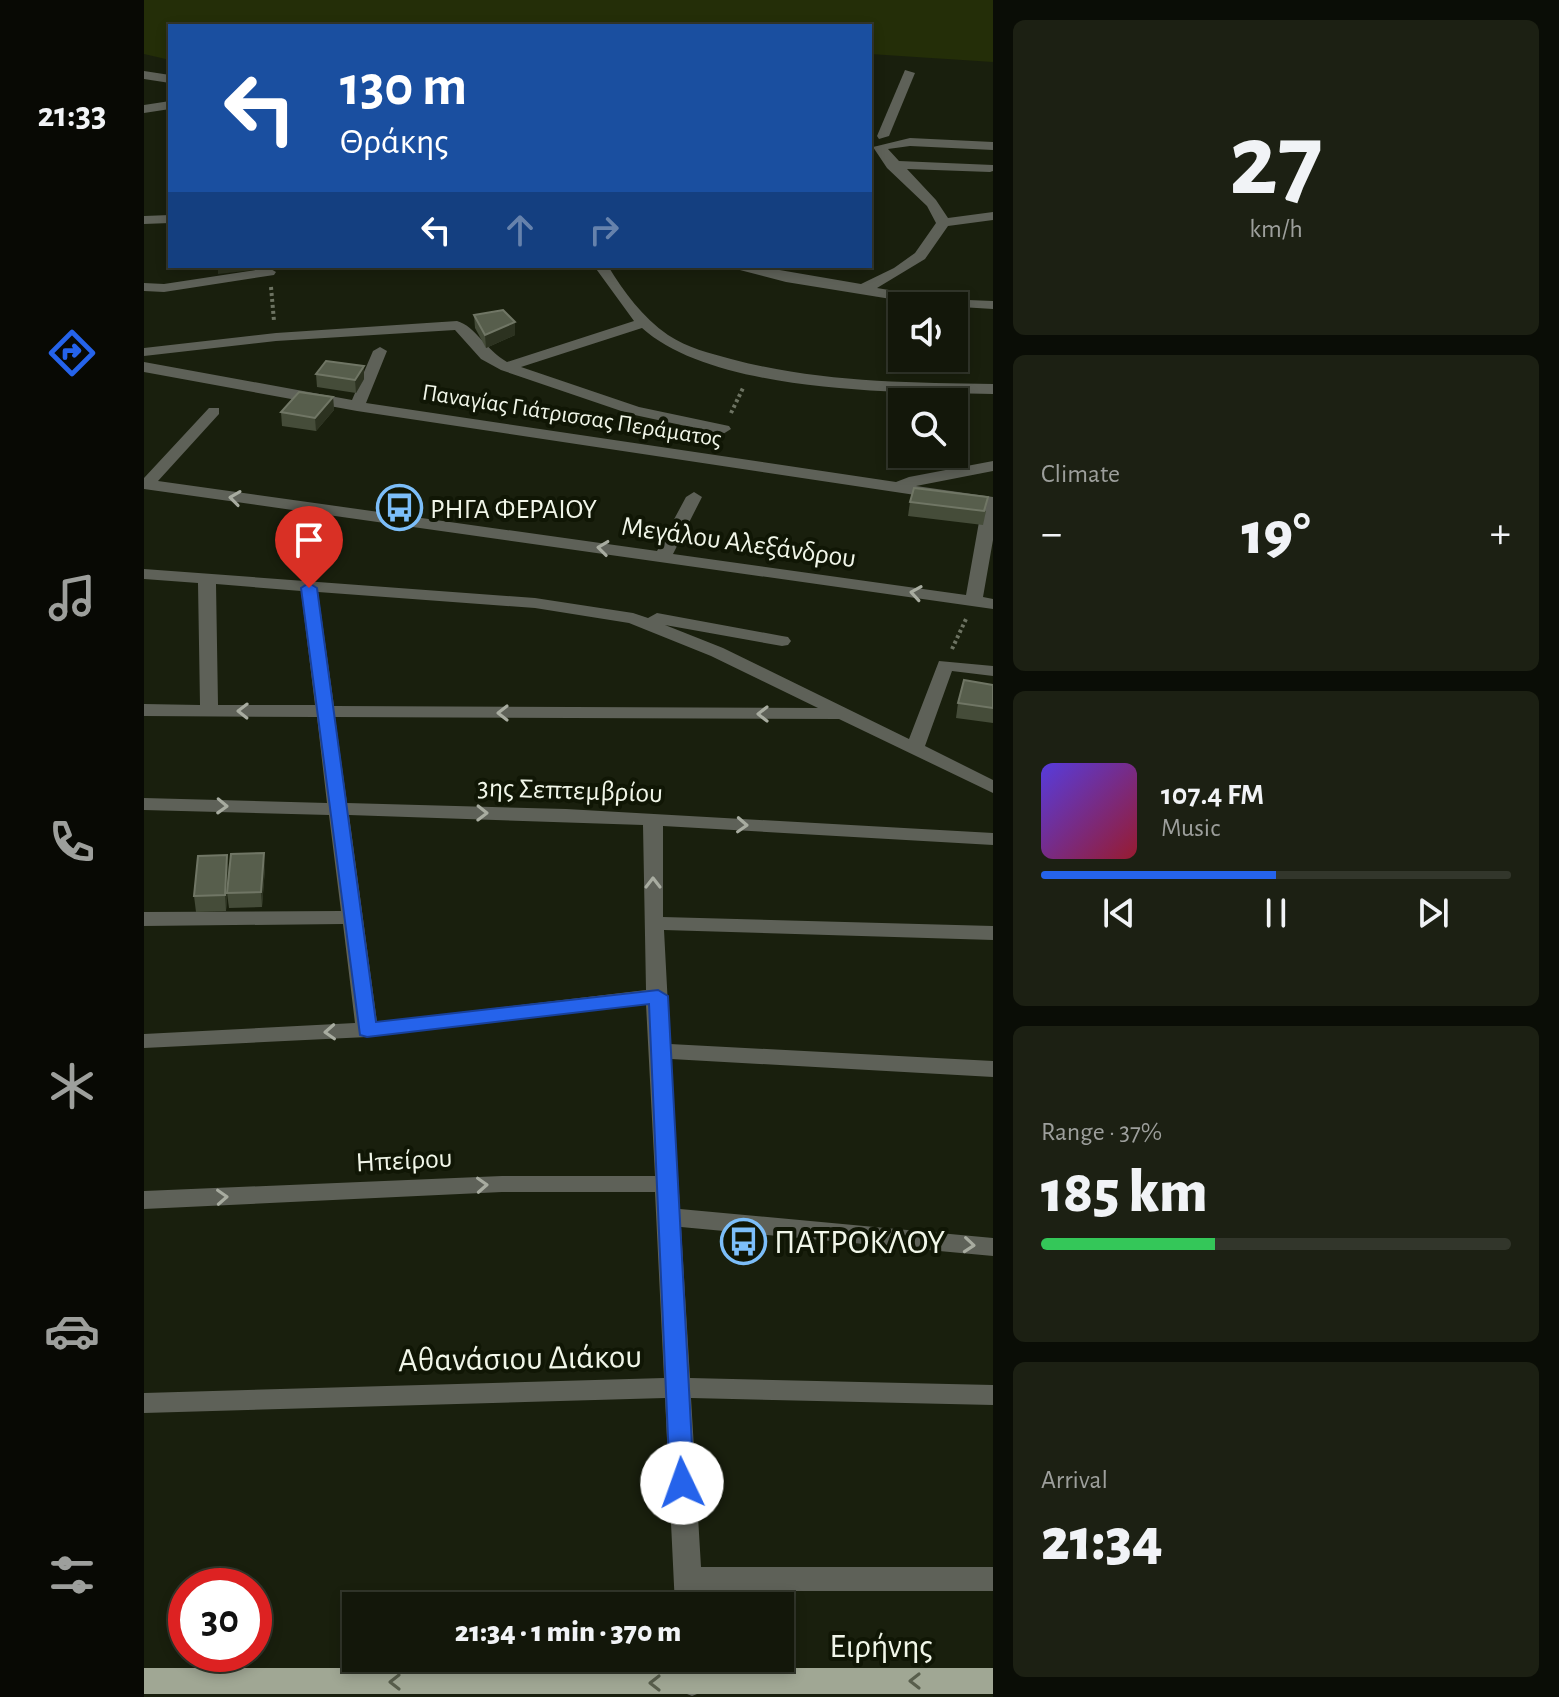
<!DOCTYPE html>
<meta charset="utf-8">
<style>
body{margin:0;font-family:"Alegreya Sans",sans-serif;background:#1c2013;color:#f1f3f6;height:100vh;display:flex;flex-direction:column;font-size:30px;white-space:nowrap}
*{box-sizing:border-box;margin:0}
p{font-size:26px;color:#9d9f9c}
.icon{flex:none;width:44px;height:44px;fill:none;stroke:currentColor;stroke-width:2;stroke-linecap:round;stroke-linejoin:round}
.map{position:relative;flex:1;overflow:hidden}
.panel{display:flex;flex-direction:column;gap:20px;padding:20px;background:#0a0d06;width:566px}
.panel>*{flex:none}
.banner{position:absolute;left:24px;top:24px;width:704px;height:244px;border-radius:0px;box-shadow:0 4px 12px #0003,0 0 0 2px #32362b;background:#1a4fa0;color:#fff;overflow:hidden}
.fabs{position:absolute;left:744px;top:292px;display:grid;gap:16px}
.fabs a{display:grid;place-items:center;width:80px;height:80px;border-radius:0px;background:#13170a;box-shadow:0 4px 12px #0003,0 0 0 2px #32362b;font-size:40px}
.speed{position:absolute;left:24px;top:1568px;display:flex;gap:16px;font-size:40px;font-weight:700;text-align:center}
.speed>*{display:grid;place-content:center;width:104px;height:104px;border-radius:50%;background:#13170a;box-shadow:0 4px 12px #0003,0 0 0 2px #32362b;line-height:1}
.speed .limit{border:12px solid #d22;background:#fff;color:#111}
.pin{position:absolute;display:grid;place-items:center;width:68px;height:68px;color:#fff;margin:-82px -34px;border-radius:50% 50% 50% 0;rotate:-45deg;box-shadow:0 0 8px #0007}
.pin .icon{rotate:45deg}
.me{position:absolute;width:88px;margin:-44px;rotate:357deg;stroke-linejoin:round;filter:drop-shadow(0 0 6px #0008)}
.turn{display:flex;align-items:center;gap:28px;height:168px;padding:0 40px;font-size:36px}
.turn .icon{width:104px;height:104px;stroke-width:2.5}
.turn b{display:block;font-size:56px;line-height:68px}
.lanes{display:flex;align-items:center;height:76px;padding:0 40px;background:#0003;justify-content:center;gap:40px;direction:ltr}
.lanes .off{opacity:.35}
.big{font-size:60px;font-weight:800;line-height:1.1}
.panel .widget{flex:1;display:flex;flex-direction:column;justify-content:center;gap:12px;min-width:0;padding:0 28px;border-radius:12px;background:#1c2013}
.panel .dial{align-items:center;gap:0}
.dial b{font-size:104px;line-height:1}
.song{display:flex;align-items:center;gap:24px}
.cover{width:96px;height:96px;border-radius:12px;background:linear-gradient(135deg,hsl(250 70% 55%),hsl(350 70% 35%))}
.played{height:8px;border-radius:4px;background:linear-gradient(90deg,#2563eb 50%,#32362b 50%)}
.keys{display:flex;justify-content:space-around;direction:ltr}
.heat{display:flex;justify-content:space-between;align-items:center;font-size:44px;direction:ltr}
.charge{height:12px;border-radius:6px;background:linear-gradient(90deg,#34c759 37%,#32362b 0)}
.trip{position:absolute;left:198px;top:1592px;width:452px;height:80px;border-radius:0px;background:#13170a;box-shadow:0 4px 12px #0003,0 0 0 2px #32362b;font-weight:800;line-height:80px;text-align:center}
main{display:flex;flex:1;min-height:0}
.dock{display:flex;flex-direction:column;width:144px;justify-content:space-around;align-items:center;background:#080904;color:#9d9f9c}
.dock .icon{width:56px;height:56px}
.dock .selected{color:#2563eb}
.dock b{font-size:36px;color:#f1f3f6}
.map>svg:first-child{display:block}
.green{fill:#242e08}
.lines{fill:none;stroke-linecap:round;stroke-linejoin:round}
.path{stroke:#6d7362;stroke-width:4;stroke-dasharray:3 3;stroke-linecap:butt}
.minor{fill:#5e6158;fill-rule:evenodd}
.major{fill:#a0a794;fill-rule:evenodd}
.wall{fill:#454c39}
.shaded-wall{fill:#2c3220}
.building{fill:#575e4c;stroke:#707665;stroke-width:2}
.oneway{stroke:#a8aca0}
.oneway2{stroke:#585e4c}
.route{fill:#2563eb;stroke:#184099;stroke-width:2}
.labels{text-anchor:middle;stroke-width:8;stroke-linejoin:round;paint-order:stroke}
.far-street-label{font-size:24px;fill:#f1f6e9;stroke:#101605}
.poi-label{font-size:28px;fill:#f1f6e9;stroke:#101605;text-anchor:start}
.street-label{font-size:28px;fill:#f1f6e9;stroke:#101605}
.near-poi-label{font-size:34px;fill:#f1f6e9;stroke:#101605;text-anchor:start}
.near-street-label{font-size:34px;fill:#f1f6e9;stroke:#101605}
</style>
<main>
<nav class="dock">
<b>21:33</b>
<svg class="icon selected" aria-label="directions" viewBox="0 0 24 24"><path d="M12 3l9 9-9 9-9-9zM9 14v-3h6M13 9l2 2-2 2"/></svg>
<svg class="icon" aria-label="music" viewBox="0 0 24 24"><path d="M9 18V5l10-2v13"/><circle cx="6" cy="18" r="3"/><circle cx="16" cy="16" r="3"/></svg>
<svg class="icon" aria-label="phone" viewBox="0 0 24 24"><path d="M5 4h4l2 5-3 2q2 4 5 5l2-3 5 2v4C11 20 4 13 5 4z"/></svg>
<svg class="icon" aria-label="climate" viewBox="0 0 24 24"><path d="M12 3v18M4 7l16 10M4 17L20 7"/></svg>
<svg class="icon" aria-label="car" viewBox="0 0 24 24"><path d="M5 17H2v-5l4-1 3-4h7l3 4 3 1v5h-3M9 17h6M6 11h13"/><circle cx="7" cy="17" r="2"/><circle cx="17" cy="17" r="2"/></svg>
<svg class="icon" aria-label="filters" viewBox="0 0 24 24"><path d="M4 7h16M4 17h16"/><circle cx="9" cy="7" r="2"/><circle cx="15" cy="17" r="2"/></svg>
</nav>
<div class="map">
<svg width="849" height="1697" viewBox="0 0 849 1697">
<rect width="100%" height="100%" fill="#191f0d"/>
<!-- green -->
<path class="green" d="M0,0H849V62L726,54V26H26V60L0,54Z"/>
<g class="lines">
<!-- path -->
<g class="path">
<path d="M127,287L130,321"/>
<path d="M587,413L600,386"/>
<path d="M808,649L822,619"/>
</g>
<!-- minor -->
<g class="minor">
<path d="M761,70L771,73L745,136L735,139L733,136Z"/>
<path d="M0,71L26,75V83L0,79Z"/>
<path d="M26,101V109L0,113V105Z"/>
<path d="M766,138L849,142V150L766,146L744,149L755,161L849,165V171L846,172L763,169L792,200L804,218L849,212V220L804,226L781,259L733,288L799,299L849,301V309L784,305L642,282L592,269L590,266H612L717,284L750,268L771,253L792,223L783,206L743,168L729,147Z"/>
<path d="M26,215V223L0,224V216Z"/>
<path d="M450,266H464C480,292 498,317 524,335C544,348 565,353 587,359C673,382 761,383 849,384V394C755,393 570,393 498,328L377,367L495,407L585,426L587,429L579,434L486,414L357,370L337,359L311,330L132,341L0,356V348L132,333L313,321C331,326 342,350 363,362L490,321Z"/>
<path d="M125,268L132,272L130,275L20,292L0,291V283L20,284Z"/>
<path d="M236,347L243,351L222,403L752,482L765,477L849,461V471L772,486L849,497V540L839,597L849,599V609L0,489V478L65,408H75V414L14,481L513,551L542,497L550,492L558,497L529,554L822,595L838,505L213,411L0,372V362L208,400L229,351Z"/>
<path d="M0,569L391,598L489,613L504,618L513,613L638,636L644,637L647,641L644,645L638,646L521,625L579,648L765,739L795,661L849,666V676L808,671L781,746L849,780V793L695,719L191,717L203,803L422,809L849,833V845L519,826V917L849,926V940L520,930L526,1044L849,1061V1077L527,1059L536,1209L849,1238V1256L537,1227L546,1378L849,1385V1405L547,1398L557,1567H849V1591H558L559,1606H531L521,1398L0,1413V1393L520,1378L511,1192H358L0,1209V1191L358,1176H511L502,1004L223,1037L0,1048V1034L211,1023L199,924L0,926V912L197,911L185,815L0,810V798L183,803L173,717L0,716V704L56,705L54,583L0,579ZM72,584L157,591L171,705H74ZM174,592L391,608L485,623L567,656L674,708L190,706ZM205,815L499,825L502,990L233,1022Z"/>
<path d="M533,1658H561L562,1683L558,1692L548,1696L538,1692L534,1683Z"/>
</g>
<!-- major -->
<rect class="major" x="0" y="1668" width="849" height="26"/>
</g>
<!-- wall -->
<g class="wall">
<path d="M330,315L371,322V335L342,348L331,328Z"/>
<path d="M172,374L220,379L212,393L173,387Z"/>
<path d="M189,397L190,410L172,431L138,426L137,412Z"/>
<path d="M766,502L842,511L839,525L764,516Z"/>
<path d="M849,685V723L812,718L814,703Z"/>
<path d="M121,868L118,907L85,908L83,893Z"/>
<path d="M85,870L82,911L52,912L50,896Z"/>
</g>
<!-- shaded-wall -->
<g class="shaded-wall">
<path d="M74,266H118V269L74,274Z"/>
<path d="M371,322V335L342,348L341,335Z"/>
<path d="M220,366V379L212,393L211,380Z"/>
<path d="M189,397L190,410L172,431L171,418Z"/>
<path d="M120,853L121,868L118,907L117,892Z"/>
<path d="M83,855L85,870L82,911L81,895Z"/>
</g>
<!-- building -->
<g class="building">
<path d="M359,310L371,322L341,335L330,315Z"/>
<path d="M182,361L220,366L211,380L172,374Z"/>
<path d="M155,392L189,397L171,418L137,412Z"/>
<path d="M770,488L844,497L840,511L766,502Z"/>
<path d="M820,680L849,685V708L814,703Z"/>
<path d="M120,853L117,892L83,893L87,854Z"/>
<path d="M83,855L81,895L50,896L54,856Z"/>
</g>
<!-- one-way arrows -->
<defs><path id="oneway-chevron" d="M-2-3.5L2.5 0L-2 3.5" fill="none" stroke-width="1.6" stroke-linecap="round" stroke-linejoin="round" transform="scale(2)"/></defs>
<g class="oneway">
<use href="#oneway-chevron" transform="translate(91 498) rotate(-172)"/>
<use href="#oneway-chevron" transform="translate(459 548) rotate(-173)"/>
<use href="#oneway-chevron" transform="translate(772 593) rotate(-171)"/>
<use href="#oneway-chevron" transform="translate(99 711) rotate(-179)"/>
<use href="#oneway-chevron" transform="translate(359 713) rotate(-180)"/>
<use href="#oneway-chevron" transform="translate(619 714) rotate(-180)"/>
<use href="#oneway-chevron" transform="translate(78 806) rotate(2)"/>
<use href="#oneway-chevron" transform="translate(338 813) rotate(1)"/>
<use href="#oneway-chevron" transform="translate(598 825) rotate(3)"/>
<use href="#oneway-chevron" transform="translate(509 883) rotate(-90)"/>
<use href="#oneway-chevron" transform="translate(186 1032) rotate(177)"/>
<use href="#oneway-chevron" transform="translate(338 1185) rotate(-3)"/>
<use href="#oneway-chevron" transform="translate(78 1197) rotate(-3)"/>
<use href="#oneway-chevron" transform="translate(825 1245) rotate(5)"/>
</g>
<g class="oneway2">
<use href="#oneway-chevron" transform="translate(771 1681) rotate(-180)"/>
<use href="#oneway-chevron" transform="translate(251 1682) rotate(-180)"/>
<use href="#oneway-chevron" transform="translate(511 1683) rotate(-180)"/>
</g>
<!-- route -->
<path class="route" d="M165,583L173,588L232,1022L514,990L524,996L550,1483L547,1490L538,1493L530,1490L526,1483L505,1004L223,1037L216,1035L157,588Z"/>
<!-- icons -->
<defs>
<symbol id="bus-ring" viewBox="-11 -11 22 22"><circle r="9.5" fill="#101605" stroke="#7cbef9" stroke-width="1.5"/><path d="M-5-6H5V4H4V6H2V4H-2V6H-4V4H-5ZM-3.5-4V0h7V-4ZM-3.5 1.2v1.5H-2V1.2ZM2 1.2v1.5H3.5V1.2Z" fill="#7cbef9"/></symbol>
</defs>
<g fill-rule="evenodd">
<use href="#bus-ring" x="230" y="482" width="51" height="51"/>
<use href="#bus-ring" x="574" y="1216" width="51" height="51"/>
</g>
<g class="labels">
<!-- far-street labels -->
<g class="far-street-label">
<text transform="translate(428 415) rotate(9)" y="8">Παναγίας Γιάτρισσας Περάματος</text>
</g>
<!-- poi labels -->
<g class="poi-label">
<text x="286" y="518">ΡΗΓΑ ΦΕΡΑΙΟΥ</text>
</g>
<!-- street labels -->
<g class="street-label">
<text transform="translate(595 541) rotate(8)" y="10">Μεγάλου Αλεξάνδρου</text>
<text transform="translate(426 789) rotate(2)" y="10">3ης Σεπτεμβρίου</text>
<text transform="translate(260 1159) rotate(-3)" y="10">Ηπείρου</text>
</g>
<!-- near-poi labels -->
<g class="near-poi-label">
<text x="630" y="1253">ΠΑΤΡΟΚΛΟΥ</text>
</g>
<!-- near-street labels -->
<g class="near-street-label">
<text transform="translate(376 1357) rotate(-1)" y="12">Αθανάσιου Διάκου</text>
<text x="737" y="1657">Ειρήνης</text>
</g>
</g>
</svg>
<div class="fabs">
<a><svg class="icon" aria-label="sound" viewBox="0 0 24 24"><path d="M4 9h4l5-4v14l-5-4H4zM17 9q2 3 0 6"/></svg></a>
<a><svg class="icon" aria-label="search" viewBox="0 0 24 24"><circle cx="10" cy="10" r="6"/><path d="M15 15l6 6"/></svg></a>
</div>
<div class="speed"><div class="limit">30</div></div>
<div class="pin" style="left:165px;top:588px;background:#d93025"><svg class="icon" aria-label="arrive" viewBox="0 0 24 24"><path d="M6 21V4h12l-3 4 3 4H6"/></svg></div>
<svg class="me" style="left:538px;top:1483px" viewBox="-20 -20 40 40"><circle r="19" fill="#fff"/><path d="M0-13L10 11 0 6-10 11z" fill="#2563eb"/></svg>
<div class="trip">21:34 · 1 min · 370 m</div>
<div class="banner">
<div class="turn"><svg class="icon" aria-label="left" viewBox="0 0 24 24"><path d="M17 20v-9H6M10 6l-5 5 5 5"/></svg><div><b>130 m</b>Θράκης</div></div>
<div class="lanes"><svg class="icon" aria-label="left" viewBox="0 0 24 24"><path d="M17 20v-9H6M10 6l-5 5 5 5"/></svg><svg class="icon off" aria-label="ahead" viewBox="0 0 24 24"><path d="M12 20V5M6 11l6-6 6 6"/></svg><svg class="icon off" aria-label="right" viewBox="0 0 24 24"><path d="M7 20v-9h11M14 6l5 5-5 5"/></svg></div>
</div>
</div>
<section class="panel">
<div class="widget dial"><b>27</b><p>km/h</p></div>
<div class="widget"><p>Climate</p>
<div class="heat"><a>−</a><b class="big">19°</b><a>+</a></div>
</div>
<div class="widget">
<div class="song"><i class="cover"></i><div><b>107.4 FM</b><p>Music</p></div></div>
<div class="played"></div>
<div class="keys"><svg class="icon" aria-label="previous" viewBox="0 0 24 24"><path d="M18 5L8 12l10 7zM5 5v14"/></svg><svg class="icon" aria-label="pause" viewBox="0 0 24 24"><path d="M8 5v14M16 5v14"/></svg><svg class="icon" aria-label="next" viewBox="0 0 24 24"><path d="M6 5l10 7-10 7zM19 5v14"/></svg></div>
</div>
<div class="widget"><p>Range · 37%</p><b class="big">185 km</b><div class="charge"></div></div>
<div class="widget"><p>Arrival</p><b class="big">21:34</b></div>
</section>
</main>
